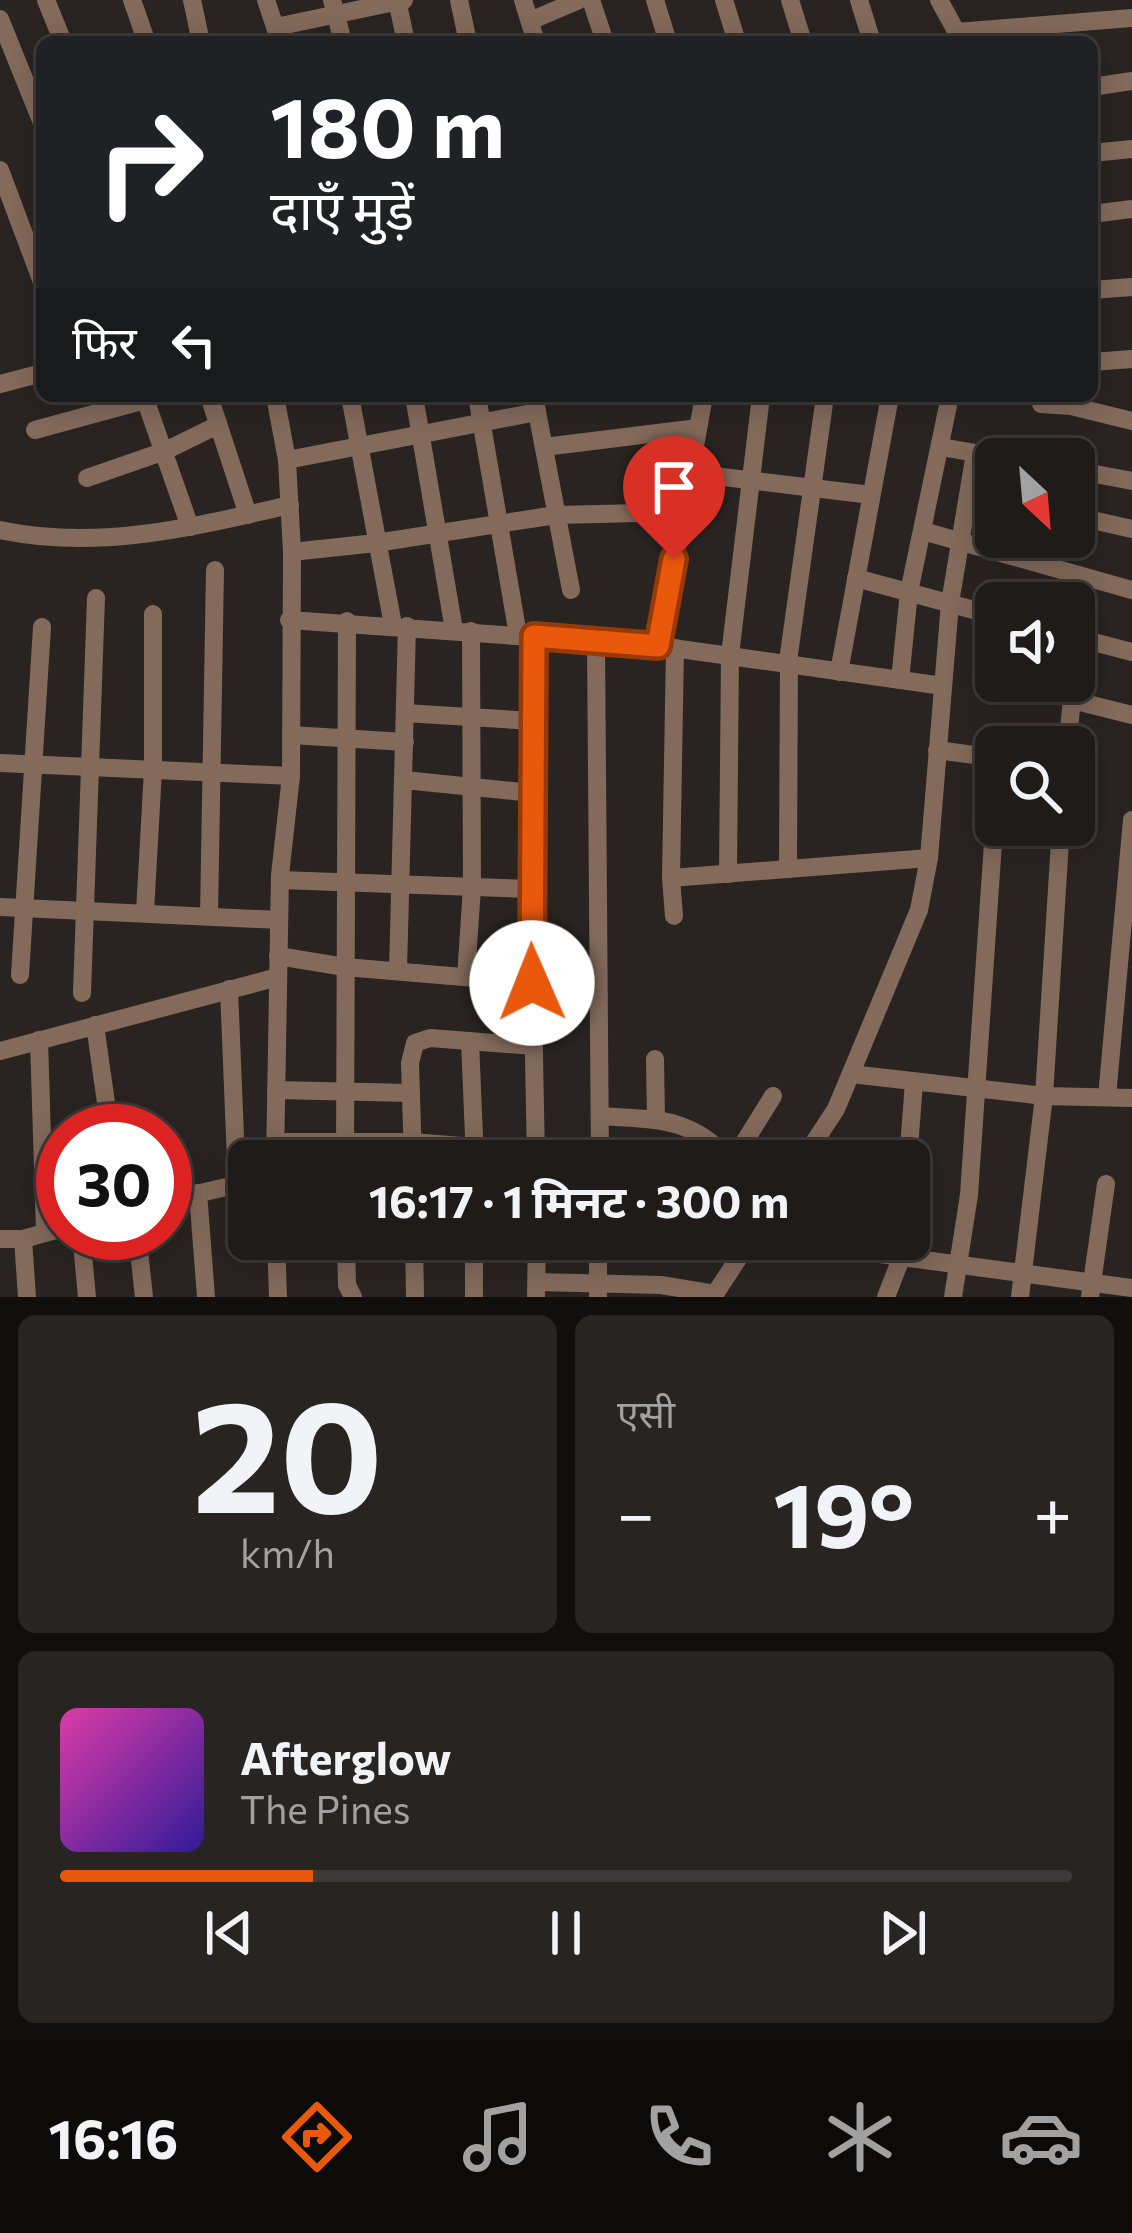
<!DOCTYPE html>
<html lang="hi">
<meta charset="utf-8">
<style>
body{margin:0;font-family:Commissioner,"Noto Sans Devanagari",sans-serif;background:#272422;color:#f1f3f6;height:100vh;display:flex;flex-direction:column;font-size:45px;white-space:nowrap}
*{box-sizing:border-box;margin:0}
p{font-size:39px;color:#a1a1a2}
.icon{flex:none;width:66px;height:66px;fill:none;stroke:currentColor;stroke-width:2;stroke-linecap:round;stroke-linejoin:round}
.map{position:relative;height:1297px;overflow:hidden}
.details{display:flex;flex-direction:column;gap:18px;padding:18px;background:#110f0e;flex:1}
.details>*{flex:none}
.top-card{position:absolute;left:36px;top:36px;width:1062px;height:366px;border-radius:18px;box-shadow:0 6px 30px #0003,0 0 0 3px #3c3938;background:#202124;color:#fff;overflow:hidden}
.needle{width:78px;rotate:154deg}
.controls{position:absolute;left:975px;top:438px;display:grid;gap:24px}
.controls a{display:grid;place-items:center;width:120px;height:120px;border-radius:18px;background:#1f1b19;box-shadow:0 6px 30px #0003,0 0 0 3px #3c3938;font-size:60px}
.speed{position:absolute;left:36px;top:1104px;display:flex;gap:24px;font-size:60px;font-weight:700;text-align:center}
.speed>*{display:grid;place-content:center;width:156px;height:156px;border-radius:50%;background:#1f1b19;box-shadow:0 6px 30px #0003,0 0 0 3px #3c3938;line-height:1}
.speed .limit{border:18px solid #d22;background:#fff;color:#111}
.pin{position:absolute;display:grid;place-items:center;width:102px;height:102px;color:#fff;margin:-123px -51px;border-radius:50% 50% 50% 0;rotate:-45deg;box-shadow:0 0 12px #0007}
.pin .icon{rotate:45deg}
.me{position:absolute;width:132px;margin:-66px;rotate:359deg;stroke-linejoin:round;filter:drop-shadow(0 0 9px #0008)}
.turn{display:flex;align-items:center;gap:42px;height:252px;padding:0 36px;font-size:54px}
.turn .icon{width:156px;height:156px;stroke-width:2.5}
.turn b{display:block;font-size:84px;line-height:102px}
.then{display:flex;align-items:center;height:114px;padding:0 36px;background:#0003;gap:24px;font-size:45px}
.big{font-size:90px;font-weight:700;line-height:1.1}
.details .widget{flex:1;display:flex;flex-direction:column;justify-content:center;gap:18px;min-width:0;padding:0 42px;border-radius:18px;background:#272422}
.details .dial{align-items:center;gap:0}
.dial b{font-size:156px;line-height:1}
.song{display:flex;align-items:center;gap:36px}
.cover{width:144px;height:144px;border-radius:18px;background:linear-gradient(135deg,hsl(320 70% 55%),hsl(250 70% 35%))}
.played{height:12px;border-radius:6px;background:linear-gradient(90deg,#ea580c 25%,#3c3938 25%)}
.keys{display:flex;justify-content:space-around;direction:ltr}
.heat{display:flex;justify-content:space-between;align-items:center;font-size:66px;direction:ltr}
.details .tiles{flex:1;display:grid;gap:18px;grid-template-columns:1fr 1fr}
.widget:last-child{grid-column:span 2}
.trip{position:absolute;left:228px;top:1140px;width:702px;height:120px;border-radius:18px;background:#1f1b19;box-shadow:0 6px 30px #0003,0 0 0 3px #3c3938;font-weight:700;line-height:120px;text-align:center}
.dock{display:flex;height:192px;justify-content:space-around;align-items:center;background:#0c0b0a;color:#a1a1a2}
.dock .icon{width:84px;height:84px}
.dock .on{color:#ea580c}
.dock b{font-size:54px;color:#f1f3f6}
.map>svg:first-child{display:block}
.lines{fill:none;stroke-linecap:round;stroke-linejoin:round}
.minor{stroke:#836a5b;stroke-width:18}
.route-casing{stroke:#983908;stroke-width:30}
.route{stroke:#ea580c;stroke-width:21}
</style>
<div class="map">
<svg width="1132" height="1297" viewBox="0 0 1132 1297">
<rect width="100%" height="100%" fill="#292421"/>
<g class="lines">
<!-- minor -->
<g class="minor">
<path d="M46,0L63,42"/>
<path d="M132,0L146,40"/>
<path d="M192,0L201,42"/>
<path d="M266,0L280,42"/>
<path d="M332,0L343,42"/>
<path d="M397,0L406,42"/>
<path d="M459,0L468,42"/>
<path d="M523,0L536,42"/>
<path d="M591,0L605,42"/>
<path d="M655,0L668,42"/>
<path d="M724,0L737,42"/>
<path d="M790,0L803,42"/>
<path d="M859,0L872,42"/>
<path d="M939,0L962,42"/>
<path d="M0,19L42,123"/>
<path d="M530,21L579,0"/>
<path d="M276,27L404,0"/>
<path d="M957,32L1132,18"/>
<path d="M1092,87L1132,81"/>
<path d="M1092,153L1132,149"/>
<path d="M0,170L42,282"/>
<path d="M1092,214L1132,209"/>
<path d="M1092,290L1132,287"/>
<path d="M1092,362L1132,359"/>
<path d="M0,384L42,373"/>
<path d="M144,396L190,527"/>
<path d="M209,396L248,515"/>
<path d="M350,396L393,625"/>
<path d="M414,396L454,630"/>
<path d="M477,396L518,635"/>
<path d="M534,396L571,590"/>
<path d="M1041,404L1071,406L1132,421"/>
<path d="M35,430L145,400"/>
<path d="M544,447L698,428"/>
<path d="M941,447L1010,459"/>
<path d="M287,460L537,412"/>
<path d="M1074,470L1132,481"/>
<path d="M690,473L871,495"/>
<path d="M87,478L165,451L218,425"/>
<path d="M969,492L996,498"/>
<path d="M1074,516L1132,529"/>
<path d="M0,530C100,551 192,527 290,505"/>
<path d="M923,531L1132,590"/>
<path d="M292,552L376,543L556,515L640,513"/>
<path d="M856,578L996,616"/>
<path d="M289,620L659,646L943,686"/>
<path d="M534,636L531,897L536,1161"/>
<path d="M1074,637L1132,652"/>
<path d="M596,641L600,1161"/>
<path d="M659,646L704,396"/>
<path d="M839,672L890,396"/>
<path d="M900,680L909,592L950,396"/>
<path d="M1074,680L1078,638"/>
<path d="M1072,700L1132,715"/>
<path d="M405,713L533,721"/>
<path d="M291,735L405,742"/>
<path d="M1067,747L1074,681"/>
<path d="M937,750L996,758"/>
<path d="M0,763L291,776"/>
<path d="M404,780L532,793"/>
<path d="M788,869L789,654L825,396"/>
<path d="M728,874L730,655L761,396"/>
<path d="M671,878L929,858"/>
<path d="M280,880L531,889"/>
<path d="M0,907L279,920"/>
<path d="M145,912L153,770V614"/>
<path d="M209,916L215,570"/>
<path d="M674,916L671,878L675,648"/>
<path d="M278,956L345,967L533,983"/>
<path d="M398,971L407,626"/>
<path d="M20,975L42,627"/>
<path d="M466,977L472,887L471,631"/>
<path d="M229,989L237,1185"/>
<path d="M82,993L96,598"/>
<path d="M95,1025L110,1131"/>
<path d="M39,1040L45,1233"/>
<path d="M470,1041L475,1161"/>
<path d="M0,1051L278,977"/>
<path d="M655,1059L656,1120"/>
<path d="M851,1074L1044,1096L1132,1098"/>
<path d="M276,1090L411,1093"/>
<path d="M1107,1097L1132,820"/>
<path d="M600,1116C657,1120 690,1116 731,1161"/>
<path d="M275,1142H412L600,1157"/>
<path d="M727,1157L742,1146L773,1096"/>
<path d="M275,1161L280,875L291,776L292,552L287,460L275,396"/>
<path d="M345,1161L347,621"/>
<path d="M413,1161L410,1063L415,1043L430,1038L534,1046"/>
<path d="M802,1161L836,1109L919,910L929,858L950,603L975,453"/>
<path d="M908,1161L914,1082"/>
<path d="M198,1193L206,1297"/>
<path d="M165,1201L244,1183"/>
<path d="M81,1233L87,1297"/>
<path d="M137,1233L144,1297"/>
<path d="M0,1239H23L63,1228"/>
<path d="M23,1239L27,1297"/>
<path d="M276,1239L278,1297"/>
<path d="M346,1239L347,1285L353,1297"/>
<path d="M414,1239L415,1297"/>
<path d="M768,1239L1132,1288"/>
<path d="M537,1282L661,1285L715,1294"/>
<path d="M474,1297V1239"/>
<path d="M536,1297L537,1239"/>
<path d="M598,1297V1239"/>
<path d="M713,1297L751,1239"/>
<path d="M886,1297L902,1256L903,1239"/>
<path d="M953,1297L969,1195L996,799"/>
<path d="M1020,1297L1044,1096L1061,825"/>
<path d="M1090,1297L1106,1184"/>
</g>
</g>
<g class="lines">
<defs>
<path id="route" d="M532,983L534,636L658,646L674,559"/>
</defs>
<!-- route casing -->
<use href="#route" class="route-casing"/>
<!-- route -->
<use href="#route" class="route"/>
</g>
</svg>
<div class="controls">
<a><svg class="needle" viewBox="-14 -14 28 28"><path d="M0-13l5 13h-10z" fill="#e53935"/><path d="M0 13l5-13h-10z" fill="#a1a1a2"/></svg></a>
<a><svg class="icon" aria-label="sound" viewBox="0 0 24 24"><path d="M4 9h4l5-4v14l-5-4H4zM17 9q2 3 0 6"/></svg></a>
<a><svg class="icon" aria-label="search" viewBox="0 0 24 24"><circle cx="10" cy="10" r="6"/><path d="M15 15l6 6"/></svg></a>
</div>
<div class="speed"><div class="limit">30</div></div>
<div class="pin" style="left:674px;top:559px;background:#d93025"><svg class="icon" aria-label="arrive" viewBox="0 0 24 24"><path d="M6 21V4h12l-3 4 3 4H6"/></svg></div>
<svg class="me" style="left:532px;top:983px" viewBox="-20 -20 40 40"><circle r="19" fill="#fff"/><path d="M0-13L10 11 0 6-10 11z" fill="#ea580c"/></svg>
<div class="trip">16:17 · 1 मिनट · 300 m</div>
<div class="top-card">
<div class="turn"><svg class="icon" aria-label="right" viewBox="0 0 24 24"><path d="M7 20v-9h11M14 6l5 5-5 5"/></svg><div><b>180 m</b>दाएँ मुड़ें</div></div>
<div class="then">फिर<svg class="icon" aria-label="left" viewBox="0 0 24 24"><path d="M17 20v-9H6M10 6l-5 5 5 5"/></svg></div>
</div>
</div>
<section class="details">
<div class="tiles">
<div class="widget dial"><b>20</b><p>km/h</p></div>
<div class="widget"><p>एसी</p>
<div class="heat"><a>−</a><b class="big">19°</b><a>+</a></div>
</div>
<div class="widget">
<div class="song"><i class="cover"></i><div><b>Afterglow</b><p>The Pines</p></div></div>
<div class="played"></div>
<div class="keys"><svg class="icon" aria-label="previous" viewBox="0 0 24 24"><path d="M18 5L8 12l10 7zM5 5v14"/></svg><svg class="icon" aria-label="pause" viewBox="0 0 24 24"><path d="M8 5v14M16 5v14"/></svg><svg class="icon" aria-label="next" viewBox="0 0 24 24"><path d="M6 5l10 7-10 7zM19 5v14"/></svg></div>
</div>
</div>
</section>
<nav class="dock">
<b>16:16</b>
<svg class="icon on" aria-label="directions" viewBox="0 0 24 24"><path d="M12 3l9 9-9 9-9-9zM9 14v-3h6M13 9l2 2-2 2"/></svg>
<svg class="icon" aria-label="music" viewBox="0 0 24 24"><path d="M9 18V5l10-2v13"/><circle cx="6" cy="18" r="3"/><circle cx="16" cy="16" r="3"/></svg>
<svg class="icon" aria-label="phone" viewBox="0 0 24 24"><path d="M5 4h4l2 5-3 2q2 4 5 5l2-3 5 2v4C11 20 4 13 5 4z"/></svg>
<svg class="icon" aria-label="climate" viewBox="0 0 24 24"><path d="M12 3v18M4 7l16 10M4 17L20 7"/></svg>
<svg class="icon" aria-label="car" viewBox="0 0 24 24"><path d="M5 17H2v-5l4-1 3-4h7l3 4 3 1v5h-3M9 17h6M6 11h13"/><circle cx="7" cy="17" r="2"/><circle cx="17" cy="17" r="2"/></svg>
</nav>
